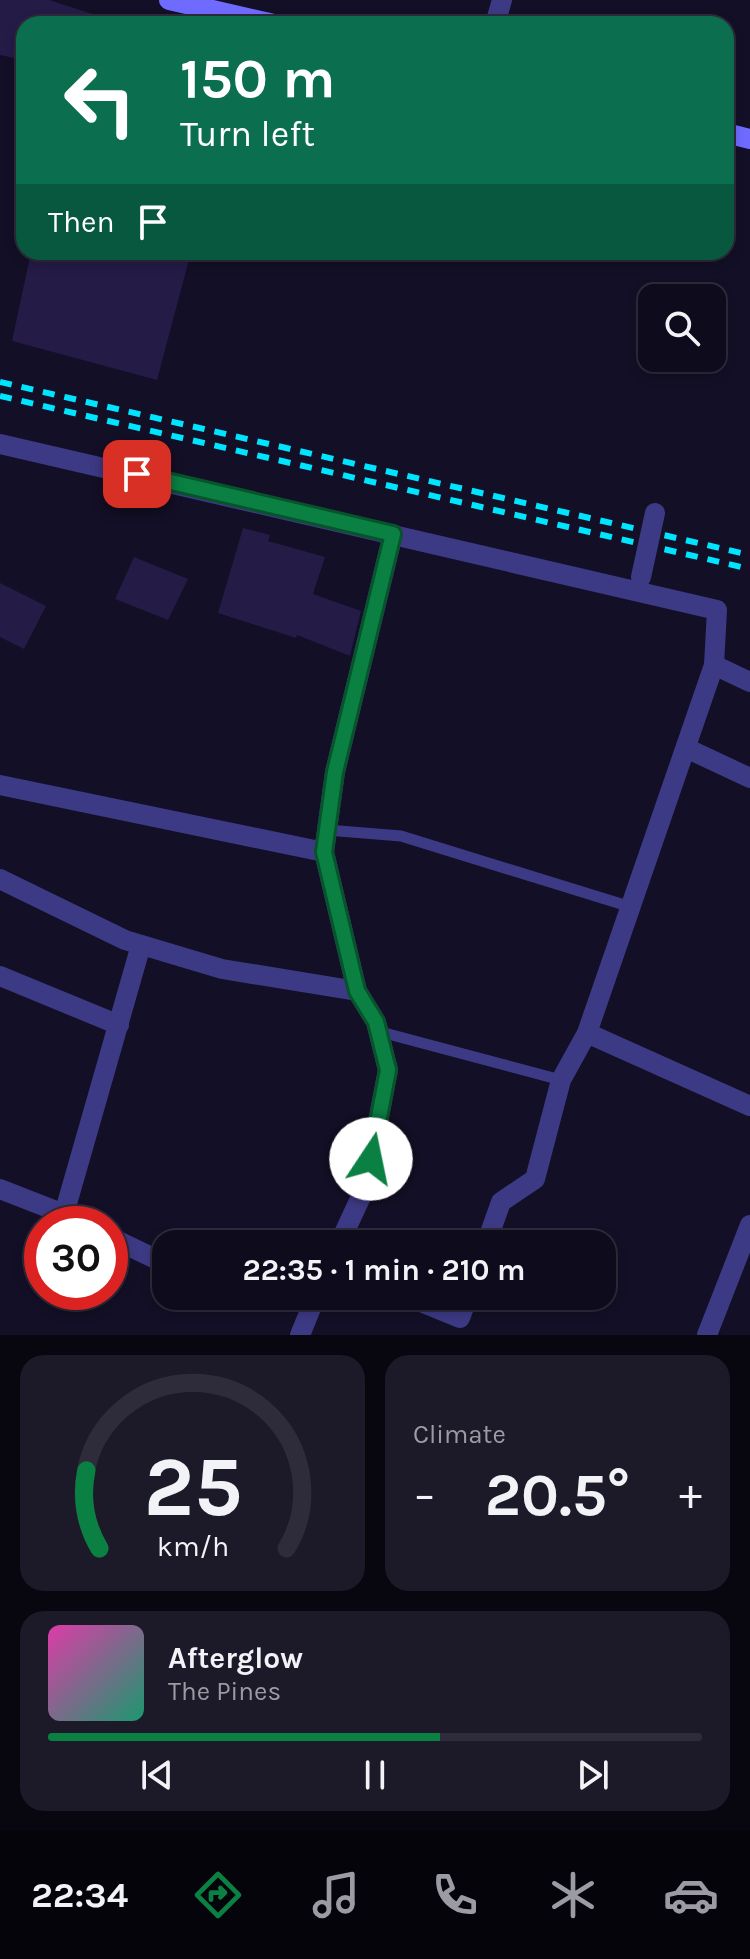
<!DOCTYPE html>
<meta charset="utf-8">
<style>
body{margin:0;font-family:Karla,sans-serif;background:#1c1929;color:#f1f3f6;height:100vh;display:flex;flex-direction:column;font-size:30px;white-space:nowrap}
*{box-sizing:border-box;margin:0}
p{font-size:26px;color:#9b9ba3}
.icon{flex:none;width:44px;height:44px;fill:none;stroke:currentColor;stroke-width:2;stroke-linecap:round;stroke-linejoin:round}
.map{position:relative;height:1335px;overflow:hidden}
.details{display:flex;flex-direction:column;gap:20px;padding:20px;background:#08060f;flex:1}
.details>*{flex:none}
.banner{position:absolute;left:16px;top:16px;width:718px;height:244px;border-radius:24px;box-shadow:0 4px 12px #0003,0 0 0 2px #2e2b3b;background:#0b6e4f;color:#fff;overflow:hidden}
.controls{position:absolute;left:638px;top:284px;display:grid;gap:16px}
.controls a{display:grid;place-items:center;width:88px;height:88px;border-radius:16px;background:#0e0b1c;box-shadow:0 4px 12px #0003,0 0 0 2px #2e2b3b;font-size:40px}
.speed{position:absolute;left:24px;top:1206px;display:flex;gap:16px;font-size:40px;font-weight:700;text-align:center}
.speed>*{display:grid;place-content:center;width:104px;height:104px;border-radius:50%;background:#0e0b1c;box-shadow:0 4px 12px #0003,0 0 0 2px #2e2b3b;line-height:1}
.speed .limit{border:12px solid #d22;background:#fff;color:#111}
.pin{position:absolute;display:grid;place-items:center;width:68px;height:68px;color:#fff;margin:-34px;border-radius:16px;box-shadow:0 4px 12px #0006}
.me{position:absolute;width:88px;margin:-44px;rotate:11deg;stroke-linejoin:round;filter:drop-shadow(0 0 6px #0008)}
.turn{display:flex;align-items:center;gap:28px;height:168px;padding:0 32px;font-size:36px}
.turn .icon{width:104px;height:104px;stroke-width:2.5}
.turn b{display:block;font-size:56px;line-height:68px}
.then{display:flex;align-items:center;height:76px;padding:0 32px;background:#0003;gap:16px;font-size:30px}
.big{font-size:60px;font-weight:700;line-height:1.1}
.details .tile{flex:1;display:flex;flex-direction:column;justify-content:center;gap:12px;min-width:0;padding:0 28px;border-radius:24px;background:#1c1929}
.details .dial{align-items:center;gap:0}
.dial svg{height:208px;overflow:visible;fill:none;stroke:#2e2b3b;stroke-width:7;stroke-linecap:round;text-anchor:middle}
.dial text{fill:#f1f3f6;stroke:none}
.song{display:flex;align-items:center;gap:24px}
.cover{width:96px;height:96px;border-radius:12px;background:linear-gradient(135deg,hsl(320 70% 55%),hsl(160 70% 35%))}
.played{height:8px;border-radius:4px;background:linear-gradient(90deg,#0b8043 60%,#2e2b3b 60%)}
.keys{display:flex;justify-content:space-around;direction:ltr}
.heat{display:flex;justify-content:space-between;align-items:center;font-size:44px;direction:ltr}
.details .tiles{flex:1;display:grid;gap:20px;grid-template-columns:1fr 1fr}
.tile:last-child{grid-column:span 2}
.trip{position:absolute;left:152px;top:1230px;width:464px;height:80px;border-radius:24px;background:#0e0b1c;box-shadow:0 4px 12px #0003,0 0 0 2px #2e2b3b;font-weight:700;line-height:80px;text-align:center}
.tab-bar{display:flex;height:128px;justify-content:space-around;align-items:center;background:#06040b;color:#9b9ba3}
.tab-bar .icon{width:56px;height:56px}
.tab-bar .active{color:#0b8043}
.tab-bar b{font-size:36px;color:#f1f3f6}
.map>svg:first-child{display:block}
.building{fill:#241b47}
.lines{fill:none;stroke-linecap:round;stroke-linejoin:round}
.lane{stroke:#3d3a85;stroke-width:11}
.street{stroke:#3d3a85;stroke-width:20}
.secondary{stroke:#6f6bff;stroke-width:20}
.rail{stroke:#00e5ff;stroke-width:6;stroke-dasharray:12 10;stroke-linecap:butt}
.street-bridge{stroke:#3d3a85;stroke-width:20}
.route-casing{stroke:#07532c;stroke-width:20}
.route{stroke:#0b8043;stroke-width:14}
</style>
<div class="map">
<svg width="750" height="1335" viewBox="0 0 750 1335">
<rect width="100%" height="100%" fill="#130f26"/>
<!-- building -->
<g class="building">
<path d="M0,0H49L108,19V24H24V60L0,55Z"/>
<path d="M31,252H191L157,380L12,341Z"/>
<path d="M243,528L270,535L268,541L325,557L313,594L361,611L350,656L297,635L296,638L218,613Z"/>
<path d="M134,557L188,579L168,620L115,599Z"/>
<path d="M0,583L46,606L24,649L0,637Z"/>
</g>
<g class="lines">
<!-- lane -->
<g class="lane">
<path d="M327,830L401,836L631,907"/>
<path d="M377,1031L561,1080"/>
</g>
<!-- street -->
<g class="street">
<path d="M495,24L502,0"/>
<path d="M0,444L717,610L714,665L587,1033L750,1106"/>
<path d="M714,665L750,682"/>
<path d="M686,748L750,778"/>
<path d="M0,785L324,852"/>
<path d="M0,879L125,940L222,969L357,991"/>
<path d="M0,976L119,1025"/>
<path d="M0,1189L64,1214"/>
<path d="M84,1224L64,1214L141,945"/>
<path d="M110,1237L166,1264"/>
<path d="M339,1244L365,1188L388,1070L376,1022L357,991L324,852L335,772L393,534"/>
<path d="M486,1244L501,1202L535,1179L561,1080L587,1033"/>
<path d="M406,1296L460,1318L468,1296"/>
<path d="M300,1335L316,1296"/>
<path d="M707,1335L750,1225"/>
</g>
<!-- secondary -->
<g class="secondary">
<path d="M169,0L274,24"/>
<path d="M726,133L750,139"/>
</g>
<!-- rail -->
<g class="rail">
<path d="M0,382L750,555"/>
<path d="M0,396L750,569"/>
</g>
<!-- street-bridge -->
<path class="street-bridge" d="M641,577L655,513"/>
</g>
<g class="lines">
<defs>
<path id="route" d="M137,474L393,534L335,772L324,852L357,991L376,1022L388,1070L371,1159"/>
</defs>
<!-- route casing -->
<use href="#route" class="route-casing"/>
<!-- route -->
<use href="#route" class="route"/>
</g>
</svg>
<div class="controls">
<a><svg class="icon" aria-label="search" viewBox="0 0 24 24"><circle cx="10" cy="10" r="6"/><path d="M15 15l6 6"/></svg></a>
</div>
<div class="speed"><div class="limit">30</div></div>
<div class="pin" style="left:137px;top:474px;background:#d93025"><svg class="icon" aria-label="arrive" viewBox="0 0 24 24"><path d="M6 21V4h12l-3 4 3 4H6"/></svg></div>
<svg class="me" style="left:371px;top:1159px" viewBox="-20 -20 40 40"><circle r="19" fill="#fff"/><path d="M0-13L10 11 0 6-10 11z" fill="#0b8043"/></svg>
<div class="trip">22:35 · 1 min · 210 m</div>
<div class="banner">
<div class="turn"><svg class="icon" aria-label="left" viewBox="0 0 24 24"><path d="M17 20v-9H6M10 6l-5 5 5 5"/></svg><div><b>150 m</b>Turn left</div></div>
<div class="then">Then<svg class="icon" aria-label="arrive" viewBox="0 0 24 24"><path d="M6 21V4h12l-3 4 3 4H6"/></svg></div>
</div>
</div>
<section class="details">
<div class="tiles">
<div class="tile dial"><svg viewBox="0 0 100 80">
<path d="M14 69A42 42 0 1 1 86 69"/>
<path d="M14 69A42 42 0 0 1 9 39" stroke="#0b8043"/>
<text x="50" y="56" font-size="32" font-weight="700">25</text>
<text x="50" y="72" font-size="11">km/h</text>
</svg></div>
<div class="tile"><p>Climate</p>
<div class="heat"><a>−</a><b class="big">20.5°</b><a>+</a></div>
</div>
<div class="tile">
<div class="song"><i class="cover"></i><div><b>Afterglow</b><p>The Pines</p></div></div>
<div class="played"></div>
<div class="keys"><svg class="icon" aria-label="previous" viewBox="0 0 24 24"><path d="M18 5L8 12l10 7zM5 5v14"/></svg><svg class="icon" aria-label="pause" viewBox="0 0 24 24"><path d="M8 5v14M16 5v14"/></svg><svg class="icon" aria-label="next" viewBox="0 0 24 24"><path d="M6 5l10 7-10 7zM19 5v14"/></svg></div>
</div>
</div>
</section>
<nav class="tab-bar">
<b>22:34</b>
<svg class="icon active" aria-label="directions" viewBox="0 0 24 24"><path d="M12 3l9 9-9 9-9-9zM9 14v-3h6M13 9l2 2-2 2"/></svg>
<svg class="icon" aria-label="music" viewBox="0 0 24 24"><path d="M9 18V5l10-2v13"/><circle cx="6" cy="18" r="3"/><circle cx="16" cy="16" r="3"/></svg>
<svg class="icon" aria-label="phone" viewBox="0 0 24 24"><path d="M5 4h4l2 5-3 2q2 4 5 5l2-3 5 2v4C11 20 4 13 5 4z"/></svg>
<svg class="icon" aria-label="climate" viewBox="0 0 24 24"><path d="M12 3v18M4 7l16 10M4 17L20 7"/></svg>
<svg class="icon" aria-label="car" viewBox="0 0 24 24"><path d="M5 17H2v-5l4-1 3-4h7l3 4 3 1v5h-3M9 17h6M6 11h13"/><circle cx="7" cy="17" r="2"/><circle cx="17" cy="17" r="2"/></svg>
</nav>
